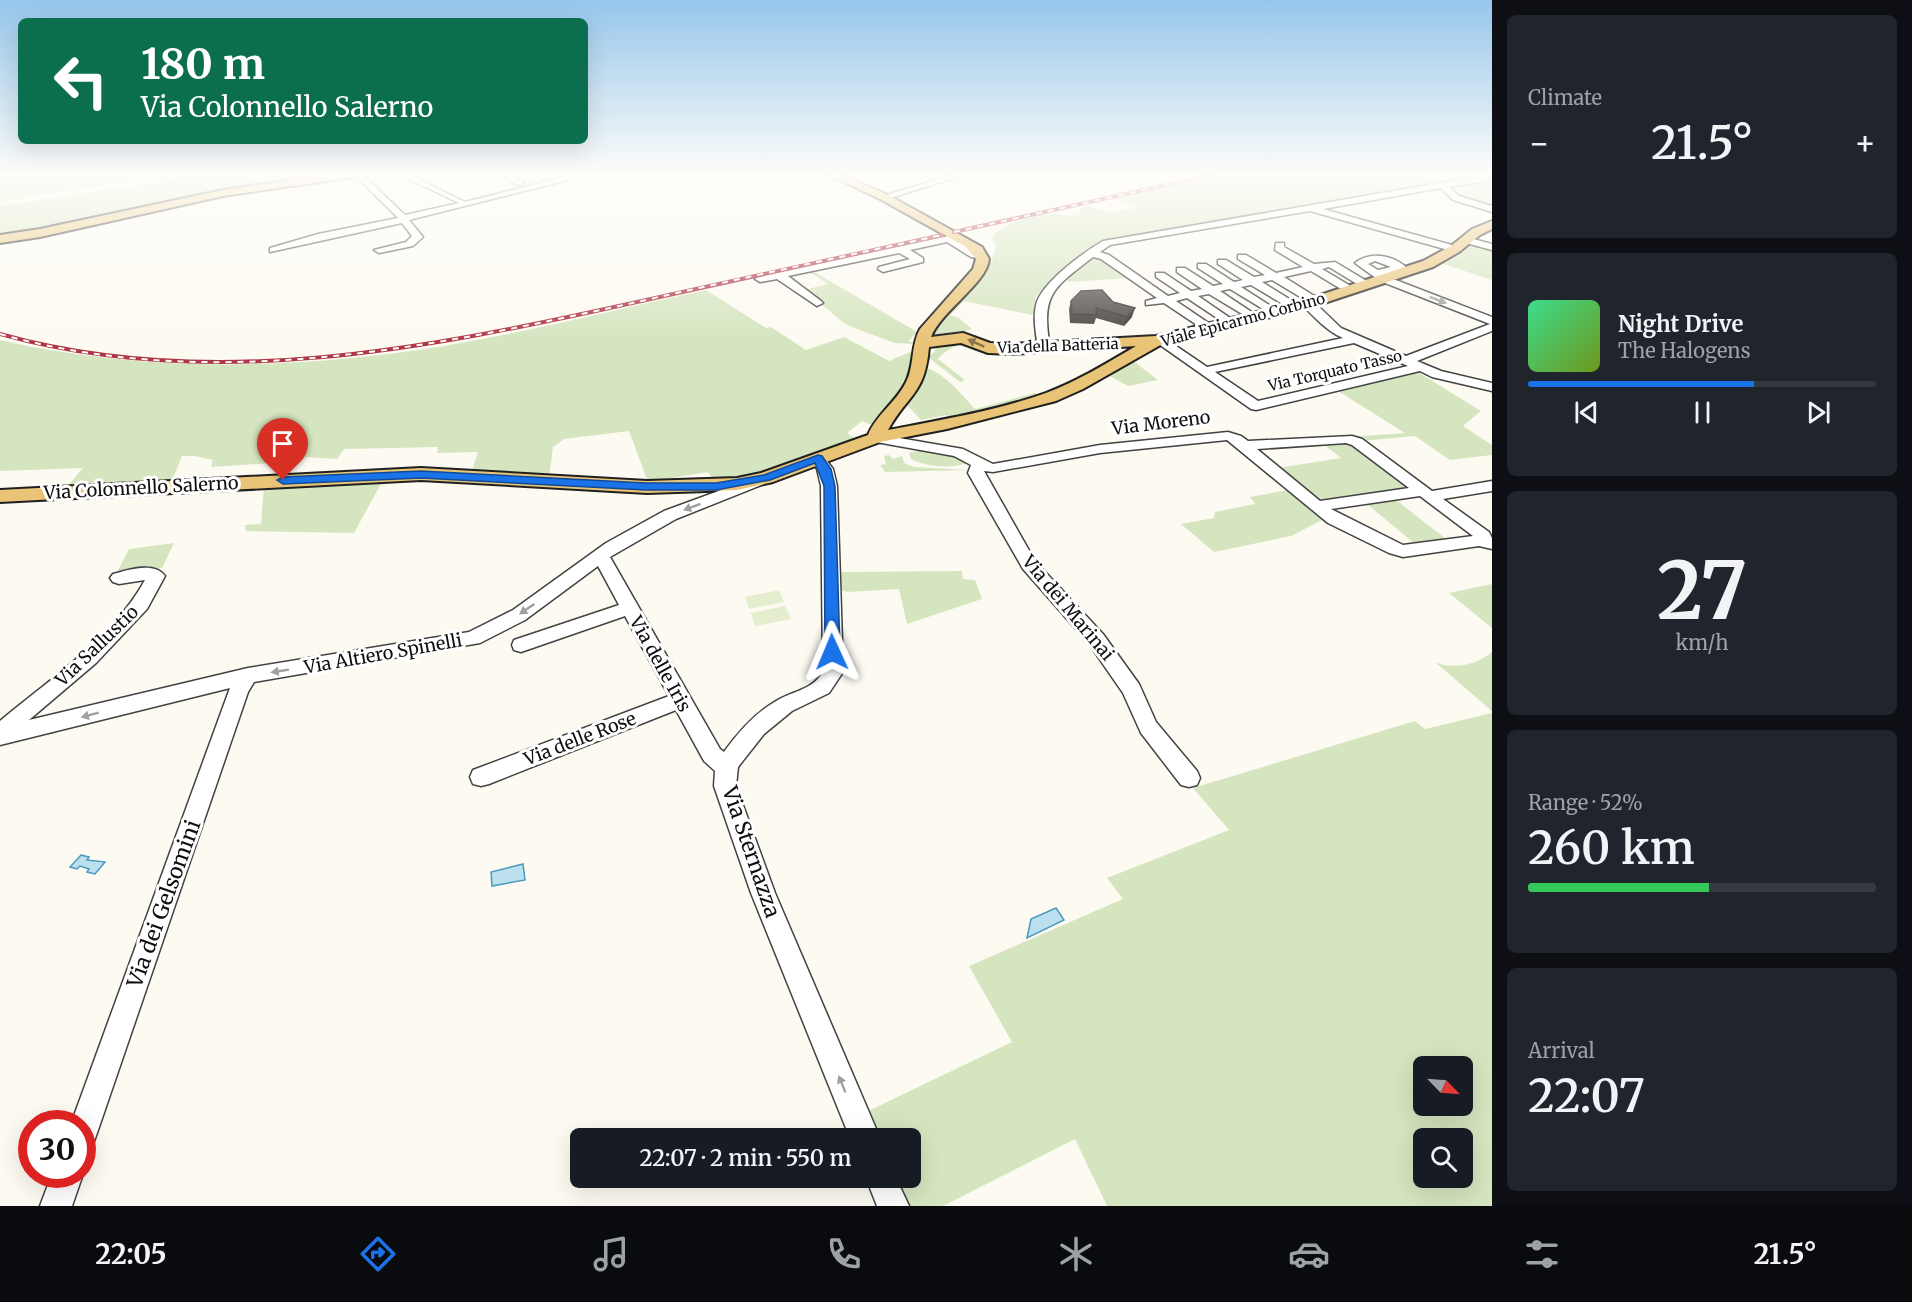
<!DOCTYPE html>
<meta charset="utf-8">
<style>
body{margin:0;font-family:Merriweather,serif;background:#20242c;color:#f1f3f6;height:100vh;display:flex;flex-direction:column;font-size:22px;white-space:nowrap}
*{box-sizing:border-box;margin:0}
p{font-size:20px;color:#9ea1a6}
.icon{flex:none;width:33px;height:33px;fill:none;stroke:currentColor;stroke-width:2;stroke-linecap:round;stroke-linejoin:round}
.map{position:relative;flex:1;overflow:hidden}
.sheet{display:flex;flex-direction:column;gap:15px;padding:15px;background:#0d0f14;width:420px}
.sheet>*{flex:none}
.hud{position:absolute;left:18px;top:18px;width:570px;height:126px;border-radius:9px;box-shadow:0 6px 24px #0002;background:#0b6e4f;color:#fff;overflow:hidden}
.needle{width:39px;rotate:115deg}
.buttons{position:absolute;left:1413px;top:1056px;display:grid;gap:12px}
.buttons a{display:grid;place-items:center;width:60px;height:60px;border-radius:9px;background:#171b24;box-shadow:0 6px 24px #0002;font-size:30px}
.speed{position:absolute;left:18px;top:1110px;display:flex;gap:12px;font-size:30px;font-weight:700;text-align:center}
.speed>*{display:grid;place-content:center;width:78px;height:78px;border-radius:50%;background:#171b24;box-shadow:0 6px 24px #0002;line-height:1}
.speed .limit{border:9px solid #d22;background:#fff;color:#111}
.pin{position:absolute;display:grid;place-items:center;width:51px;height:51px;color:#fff;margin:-62px -26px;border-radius:50% 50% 50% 0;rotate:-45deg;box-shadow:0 0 6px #0007}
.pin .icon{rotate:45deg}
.me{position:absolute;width:66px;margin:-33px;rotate:359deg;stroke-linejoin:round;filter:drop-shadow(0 0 4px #0008)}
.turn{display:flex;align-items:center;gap:21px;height:126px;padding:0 24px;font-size:27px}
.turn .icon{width:78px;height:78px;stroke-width:2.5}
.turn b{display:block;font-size:42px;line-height:51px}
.big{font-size:45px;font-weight:600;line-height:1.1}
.sheet .card{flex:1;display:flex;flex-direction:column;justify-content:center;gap:9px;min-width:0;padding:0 21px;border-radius:9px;background:#20242c}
.sheet .dial{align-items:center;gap:0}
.dial b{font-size:78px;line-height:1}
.song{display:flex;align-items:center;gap:18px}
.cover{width:72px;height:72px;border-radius:9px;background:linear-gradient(135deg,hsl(150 70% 55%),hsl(80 70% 35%))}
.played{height:6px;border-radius:3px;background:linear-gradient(90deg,#1a73e8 65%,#363941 65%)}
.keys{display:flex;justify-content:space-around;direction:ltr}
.heat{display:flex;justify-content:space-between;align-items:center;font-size:33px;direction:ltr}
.charge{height:9px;border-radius:4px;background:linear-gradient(90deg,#34c759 52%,#363941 0)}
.trip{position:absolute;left:570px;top:1128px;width:351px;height:60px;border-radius:9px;background:#171b24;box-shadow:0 6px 24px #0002;font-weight:600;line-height:60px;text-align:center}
.tab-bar{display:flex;height:96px;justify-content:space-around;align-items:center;background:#090b0e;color:#9ea1a6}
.tab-bar .icon{width:42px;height:42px}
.tab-bar .current{color:#1a73e8}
.tab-bar b{font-size:27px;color:#f1f3f6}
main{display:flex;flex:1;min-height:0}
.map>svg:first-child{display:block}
.green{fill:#d5e5bf;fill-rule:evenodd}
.pitch{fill:#e5edcf}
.water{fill:#bce0ef;stroke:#4b99be;stroke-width:1.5}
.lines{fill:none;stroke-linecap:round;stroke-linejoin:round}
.minor-casing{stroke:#424242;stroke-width:3}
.major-casing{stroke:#202020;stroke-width:4}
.minor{fill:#fff;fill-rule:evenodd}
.major{fill:#e9c477;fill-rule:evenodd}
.rail-casing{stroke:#af3646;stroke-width:4}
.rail{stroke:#fff;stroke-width:2;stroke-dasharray:6;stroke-linecap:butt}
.wall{fill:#4a4441}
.shaded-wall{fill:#3c3735}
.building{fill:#564f4c;stroke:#3c3735;stroke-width:1.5}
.oneway{fill:#9f9f9f}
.oneway2{fill:#877348}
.route{fill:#1a73e8;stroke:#114b97;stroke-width:1.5}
.labels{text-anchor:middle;stroke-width:6;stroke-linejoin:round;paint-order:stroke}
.far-street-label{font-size:15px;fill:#0f0f0f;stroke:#fff}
.street-label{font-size:18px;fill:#0f0f0f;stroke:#fff}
.near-street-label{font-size:21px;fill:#0f0f0f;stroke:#fff}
</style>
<main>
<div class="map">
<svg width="1492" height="1206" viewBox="0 0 1492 1206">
<rect width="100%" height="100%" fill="#fdfaf2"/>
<!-- green -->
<g class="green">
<path d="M0,174H175L0,202Z"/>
<path d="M191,174H342L212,193L35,231L0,236V206L178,179Z"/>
<path d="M1221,174L1276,176L1306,174H1336L1343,176L1351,174H1485L1105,241L1088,250L1036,296L1034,306L1037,347H1035L1033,315L964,301L950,315L959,318L972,329L932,341L930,332L992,260L996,246L992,237C1005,222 1035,213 1055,214C1064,215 1070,217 1079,215L1080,208L1087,206L1109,213L1140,207L1115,199Z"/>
<path d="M1486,179L1492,180V208L1458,196L1448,186Z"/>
<path d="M1471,243L1492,248V280L1441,263L1459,256V254Z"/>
<path d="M1096,257L1100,258L1130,278L1068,282L1067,280L1092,258Z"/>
<path d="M811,270L917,332L908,341L917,344L895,343L854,328L844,323L804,290L828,284L807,271Z"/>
<path d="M706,290L766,328L771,327L806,350L844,337L889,361L917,349L913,376L874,426L862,421L847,433L855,439L792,464C779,463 766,471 754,474C741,477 728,479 714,481L708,472L648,482L629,431L564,439L553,447L549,478L471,474L478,452L437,453L438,447L344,449L337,459L303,457L289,458L273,463L211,467L213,460L195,456H182L171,483H169L166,480L158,483L66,488L83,468L0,471V340C146,373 296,370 444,346C532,331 619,309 706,290Z"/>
<path d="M958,341L970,346C957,343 947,349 938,359L965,380L960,382L928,357L935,351L936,346Z"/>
<path d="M1148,343L1061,387L1025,400L951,419L946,415L921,420L907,405L922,380L926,368C946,374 961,394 975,409L1035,393L1037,394L1070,381L1130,350L1124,346Z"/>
<path d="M1133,361L1158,380L1128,386L1108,375Z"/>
<path d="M1416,371L1481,411L1463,426L1492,445V455L1450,460L1415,436L1362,441L1350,437L1405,433L1338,391Z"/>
<path d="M1349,441L1411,487L1318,500L1278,468L1341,458L1322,443Z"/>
<path d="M927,449L967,461V463C950,469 927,467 911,459L909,453Z"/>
<path d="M889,455L893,459L902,456L904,463L914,467L969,470L885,472L880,465L886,464L884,456Z"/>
<path d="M383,480L354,533L246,531L245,525L261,524L264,487Z"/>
<path d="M1288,490L1322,520L1291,536L1214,552L1181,524L1214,518L1215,512L1255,504L1250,497Z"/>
<path d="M1396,500L1446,539L1414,543L1367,504Z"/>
<path d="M174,543L162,568L116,574L129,549Z"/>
<path d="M962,571L963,579L975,580L982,599L907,624L899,589L848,592L841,590V572Z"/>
<path d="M1492,584V628L1449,593Z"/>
<path d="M1492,652V711L1435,662C1453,670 1477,665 1492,652Z"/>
<path d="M1492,713V1206H1107L1075,1139L943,1206H899L888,1178H910V1138H872L862,1114L1012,1042L969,966L1123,899L1107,878L1229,830L1193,788L1415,721L1425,729ZM1424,1066H1462V1106H1424ZM1424,1138H1462V1178H1424Z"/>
</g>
<!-- pitch -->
<g class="pitch">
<path d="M779,590L784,602L749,609L745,597Z"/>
<path d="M785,606L791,619L755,626L751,613Z"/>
</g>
<!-- water -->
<g class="water">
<path d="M81,855L89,857L87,860L105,862L95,874L87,872L89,869L80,866L77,869L70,867Z"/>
<path d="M523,864L525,880L492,886L491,872Z"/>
<path d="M1056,908L1064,920L1027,938L1031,919Z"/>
</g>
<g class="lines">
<defs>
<g id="minor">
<path d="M174,174H185L169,181L165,178Z"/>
<path d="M354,174H362L405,215L459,203L398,174H408L465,202L564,177L568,180L409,220L423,237L413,246L379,253L374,250L406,242L412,236L402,223L270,252V248L318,234L398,218Z"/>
<path d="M499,174H509L524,183L517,185Z"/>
<path d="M955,174H967L887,199L880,197Z"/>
<path d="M1492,174V180L1449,187L1459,196L1492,206V212L1453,200L1441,188L1323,209L1459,247V251L1455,252L1310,211L1110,245L1100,252L1109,255L1168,296L1180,293L1156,277V273H1164L1191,291L1202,289L1177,272V268H1185L1213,286L1223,284L1198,268V264H1206L1234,282L1243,280L1218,264V260H1226L1254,277L1265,275L1238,259V255H1246L1276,273L1303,267L1275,250L1276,243H1284V247L1314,264L1335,262L1370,283V287H1362L1329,267L1322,269L1354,288V292H1346L1311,271L1284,277L1319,299L1321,301L1316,304L1341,328L1406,356L1490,324L1380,281L1355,263C1370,251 1392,255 1406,267L1385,275L1388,277L1492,317V331L1417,361L1441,371L1492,383V391L1432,377L1420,371L1256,410L1251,409L1153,340L1159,336L1163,337L1207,367L1343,338C1326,331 1314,316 1301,304L1307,301L1272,280L1262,282L1299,305V309H1291L1251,285L1241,287L1277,310V314L1273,315L1230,289L1220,291L1256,315V319L1252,320L1209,294L1198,296L1233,320L1235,322L1229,326L1187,298L1176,301L1210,324V330L1206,331L1164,303L1146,305V301L1157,298L1101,259L1093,257C1052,289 1041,294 1050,348L1044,352L1038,348C1036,334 1033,319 1036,305C1041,283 1084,252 1103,241ZM1375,261L1391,267L1378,270L1368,264ZM1354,343L1408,366L1258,401L1215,372Z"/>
<path d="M949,236L987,256L982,259L971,257L947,242L910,250L923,258V262L883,272L878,269L879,267L910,259L899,253L788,276L821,301L823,303L817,306L777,279L760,282L755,279L760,276Z"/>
<path d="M1466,237L1492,244V250L1462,242V238Z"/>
<path d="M1228,432L1241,436L1248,441L1352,436L1362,439L1432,491L1492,481V491L1443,499L1489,532L1492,538V549L1479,546L1403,557L1389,553L1328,523L1227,440L1100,453L993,472L984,471L1035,561L1103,634L1139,684L1156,722L1197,771L1200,778L1197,785L1189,787L1181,785L1141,733L1123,693L1089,644L1023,569L968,473L971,465L954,456L876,442L869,438L876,434L963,449L993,464L1100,445ZM1346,443L1352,445L1409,488L1320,501L1257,449ZM1420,496L1473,536L1403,545L1331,509Z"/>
<path d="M818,455L823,456L833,469L837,486L843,672L829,693L792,711L764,734L738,767L736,786L775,893L880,1138H850L751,893L714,786L715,771L704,761L676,710L489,784L481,786L473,784L470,777L473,770L669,696L625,616L521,652L514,650L512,645L514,640L619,605L598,566L525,620L480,643L254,682L248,692L97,1133L93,1144L82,1148V1124H71L230,688L0,745V721C49,680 115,636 145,580L119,584L113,582L110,578L113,574C127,570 155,561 165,576L147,609L96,663L29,720L248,668L469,632L513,610L606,543L664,511L754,478H764L767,481L764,484L676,519L610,557L720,749L724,752C737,734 753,715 773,703C790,691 812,691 823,672L821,486L817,469L811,459Z"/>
<path d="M82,1172L83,1174L72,1206H40L52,1174H82Z"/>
<path d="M866,1178H896L909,1206H877Z"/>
</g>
<g id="major">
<path d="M334,174H359L354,177L223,196L40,237L0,243V235L40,229L223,190Z"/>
<path d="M827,174H840L888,195L982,247L989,259C987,283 941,311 931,337L963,333L990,343L1013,344L1156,336L1302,301L1423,261L1451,246L1472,229L1492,221V229L1480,235L1459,252L1433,267L1312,307L1164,343L1083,389L1056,401L947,429L880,442L773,482L737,490L647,493L421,480L0,502V490L421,468L647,481L737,478L761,473L868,435C876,415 895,403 905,384C915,367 910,347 920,329L973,269L976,259L966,247L880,199ZM961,343L988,353L1013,354L1136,346C1107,363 1078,381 1046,393C995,411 940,420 888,430C908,394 925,395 929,347Z"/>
</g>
</defs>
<!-- minor casing -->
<use href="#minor" class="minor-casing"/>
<!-- major casing -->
<use href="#major" class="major-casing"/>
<!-- minor -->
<use href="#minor" class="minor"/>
<!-- major -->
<use href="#major" class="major"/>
<defs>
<g id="rail">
<path d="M954,232L1216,174"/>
<path d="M0,334C210,393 429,348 637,302C738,279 840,257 942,235"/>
</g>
</defs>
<!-- rail casing -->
<use href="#rail" class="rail-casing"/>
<!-- rail -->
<use href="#rail" class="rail"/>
</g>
<!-- wall -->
<path class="wall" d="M1071,301L1132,317L1124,326L1096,318L1094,324L1070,323L1069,309Z"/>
<!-- shaded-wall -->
<path class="shaded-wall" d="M1135,308L1132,317L1124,326L1127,317Z"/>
<!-- building -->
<path class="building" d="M1102,290L1113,302L1135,308L1127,317L1096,308L1097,315L1072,314L1071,301L1081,291Z"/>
<!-- one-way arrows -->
<defs><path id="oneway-solid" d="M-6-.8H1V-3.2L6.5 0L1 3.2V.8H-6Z" transform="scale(1.5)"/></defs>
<g class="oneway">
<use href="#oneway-solid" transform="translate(1438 300) rotate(21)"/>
<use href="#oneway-solid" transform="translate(692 507) rotate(160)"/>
<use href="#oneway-solid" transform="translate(527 609) rotate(146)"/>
<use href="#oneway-solid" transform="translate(280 671) rotate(171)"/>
<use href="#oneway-solid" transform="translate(90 715) rotate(165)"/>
<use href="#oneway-solid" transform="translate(842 1084) rotate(-112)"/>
</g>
<use class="oneway2" href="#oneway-solid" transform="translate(976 343) rotate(-156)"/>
<!-- sky -->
<linearGradient id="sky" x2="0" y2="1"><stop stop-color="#96c6eb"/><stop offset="0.51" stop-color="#fefdf9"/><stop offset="1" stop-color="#fefdf9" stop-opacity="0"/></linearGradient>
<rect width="1492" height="343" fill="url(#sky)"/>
<!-- route -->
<path class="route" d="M818,455L822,456L831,469L835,486L840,652L838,656H827L825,652L824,486L815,463L770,480L716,490H646L421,478L283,484L277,480L283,477L421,471L646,483H716L764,475Z"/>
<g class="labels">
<!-- far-street labels -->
<g class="far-street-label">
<text transform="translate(1243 320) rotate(-15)" y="5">Viale Epicarmo Corbino</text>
<text transform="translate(1058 346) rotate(-2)" y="5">Via della Batteria</text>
<text transform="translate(1335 371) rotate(-13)" y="5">Via Torquato Tasso</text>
</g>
<!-- street labels -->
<g class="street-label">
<text transform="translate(1161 423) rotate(-7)" y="6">Via Moreno</text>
<text transform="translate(141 488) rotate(-3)" y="6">Via Colonnello Salerno</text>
<text transform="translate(1068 608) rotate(50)" y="6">Via dei Marinai</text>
<text transform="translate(97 646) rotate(-44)" y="6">Via Sallustio</text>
<text transform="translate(383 654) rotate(-10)" y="6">Via Altiero Spinelli</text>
<text transform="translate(660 664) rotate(61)" y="6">Via delle Iris</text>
<text transform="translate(580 739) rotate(-21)" y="6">Via delle Rose</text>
</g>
<!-- near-street labels -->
<g class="near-street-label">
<text transform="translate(751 852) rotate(71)" y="7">Via Sternazza</text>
<text transform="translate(164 904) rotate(-70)" y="7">Via dei Gelsomini</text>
</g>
</g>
</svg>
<div class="buttons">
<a><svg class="needle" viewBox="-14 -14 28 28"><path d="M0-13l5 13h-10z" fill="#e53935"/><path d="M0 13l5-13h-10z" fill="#9ea1a6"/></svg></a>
<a><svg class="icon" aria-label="search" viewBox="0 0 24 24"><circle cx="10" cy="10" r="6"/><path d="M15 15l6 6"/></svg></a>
</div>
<div class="speed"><div class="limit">30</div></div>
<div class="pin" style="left:283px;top:480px;background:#d93025"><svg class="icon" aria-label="arrive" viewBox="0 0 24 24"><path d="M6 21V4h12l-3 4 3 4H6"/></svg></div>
<svg class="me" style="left:832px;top:652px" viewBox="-20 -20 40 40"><path d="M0-17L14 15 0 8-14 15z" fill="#1a73e8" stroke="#fff" stroke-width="4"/></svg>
<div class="trip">22:07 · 2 min · 550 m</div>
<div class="hud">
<div class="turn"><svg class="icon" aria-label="left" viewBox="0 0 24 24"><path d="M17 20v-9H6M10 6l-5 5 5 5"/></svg><div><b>180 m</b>Via Colonnello Salerno</div></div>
</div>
</div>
<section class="sheet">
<div class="card"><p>Climate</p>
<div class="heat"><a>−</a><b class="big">21.5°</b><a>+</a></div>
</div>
<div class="card">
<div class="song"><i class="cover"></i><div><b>Night Drive</b><p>The Halogens</p></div></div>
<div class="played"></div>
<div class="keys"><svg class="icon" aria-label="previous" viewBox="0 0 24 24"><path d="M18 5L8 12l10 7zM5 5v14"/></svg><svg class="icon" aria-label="pause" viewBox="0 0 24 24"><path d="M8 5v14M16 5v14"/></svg><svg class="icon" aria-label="next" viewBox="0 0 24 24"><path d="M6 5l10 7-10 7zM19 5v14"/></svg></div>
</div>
<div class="card dial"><b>27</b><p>km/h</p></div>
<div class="card"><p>Range · 52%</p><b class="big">260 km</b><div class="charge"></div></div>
<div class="card"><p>Arrival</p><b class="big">22:07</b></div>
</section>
</main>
<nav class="tab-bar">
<b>22:05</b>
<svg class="icon current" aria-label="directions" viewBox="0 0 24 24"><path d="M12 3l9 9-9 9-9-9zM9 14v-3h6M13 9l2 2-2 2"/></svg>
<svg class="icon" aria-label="music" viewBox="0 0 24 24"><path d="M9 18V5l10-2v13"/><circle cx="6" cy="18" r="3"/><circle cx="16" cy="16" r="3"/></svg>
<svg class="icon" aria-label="phone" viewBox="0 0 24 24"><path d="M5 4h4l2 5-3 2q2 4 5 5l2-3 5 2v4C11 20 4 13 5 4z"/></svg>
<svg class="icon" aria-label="climate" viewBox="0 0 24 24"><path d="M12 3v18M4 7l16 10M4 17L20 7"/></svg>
<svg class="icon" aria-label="car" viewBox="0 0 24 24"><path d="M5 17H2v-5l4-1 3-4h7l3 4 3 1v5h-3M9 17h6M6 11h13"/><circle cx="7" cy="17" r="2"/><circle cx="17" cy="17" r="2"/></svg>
<svg class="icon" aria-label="filters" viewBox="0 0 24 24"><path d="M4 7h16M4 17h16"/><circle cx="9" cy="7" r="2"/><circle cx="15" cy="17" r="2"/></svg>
<b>21.5°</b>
</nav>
